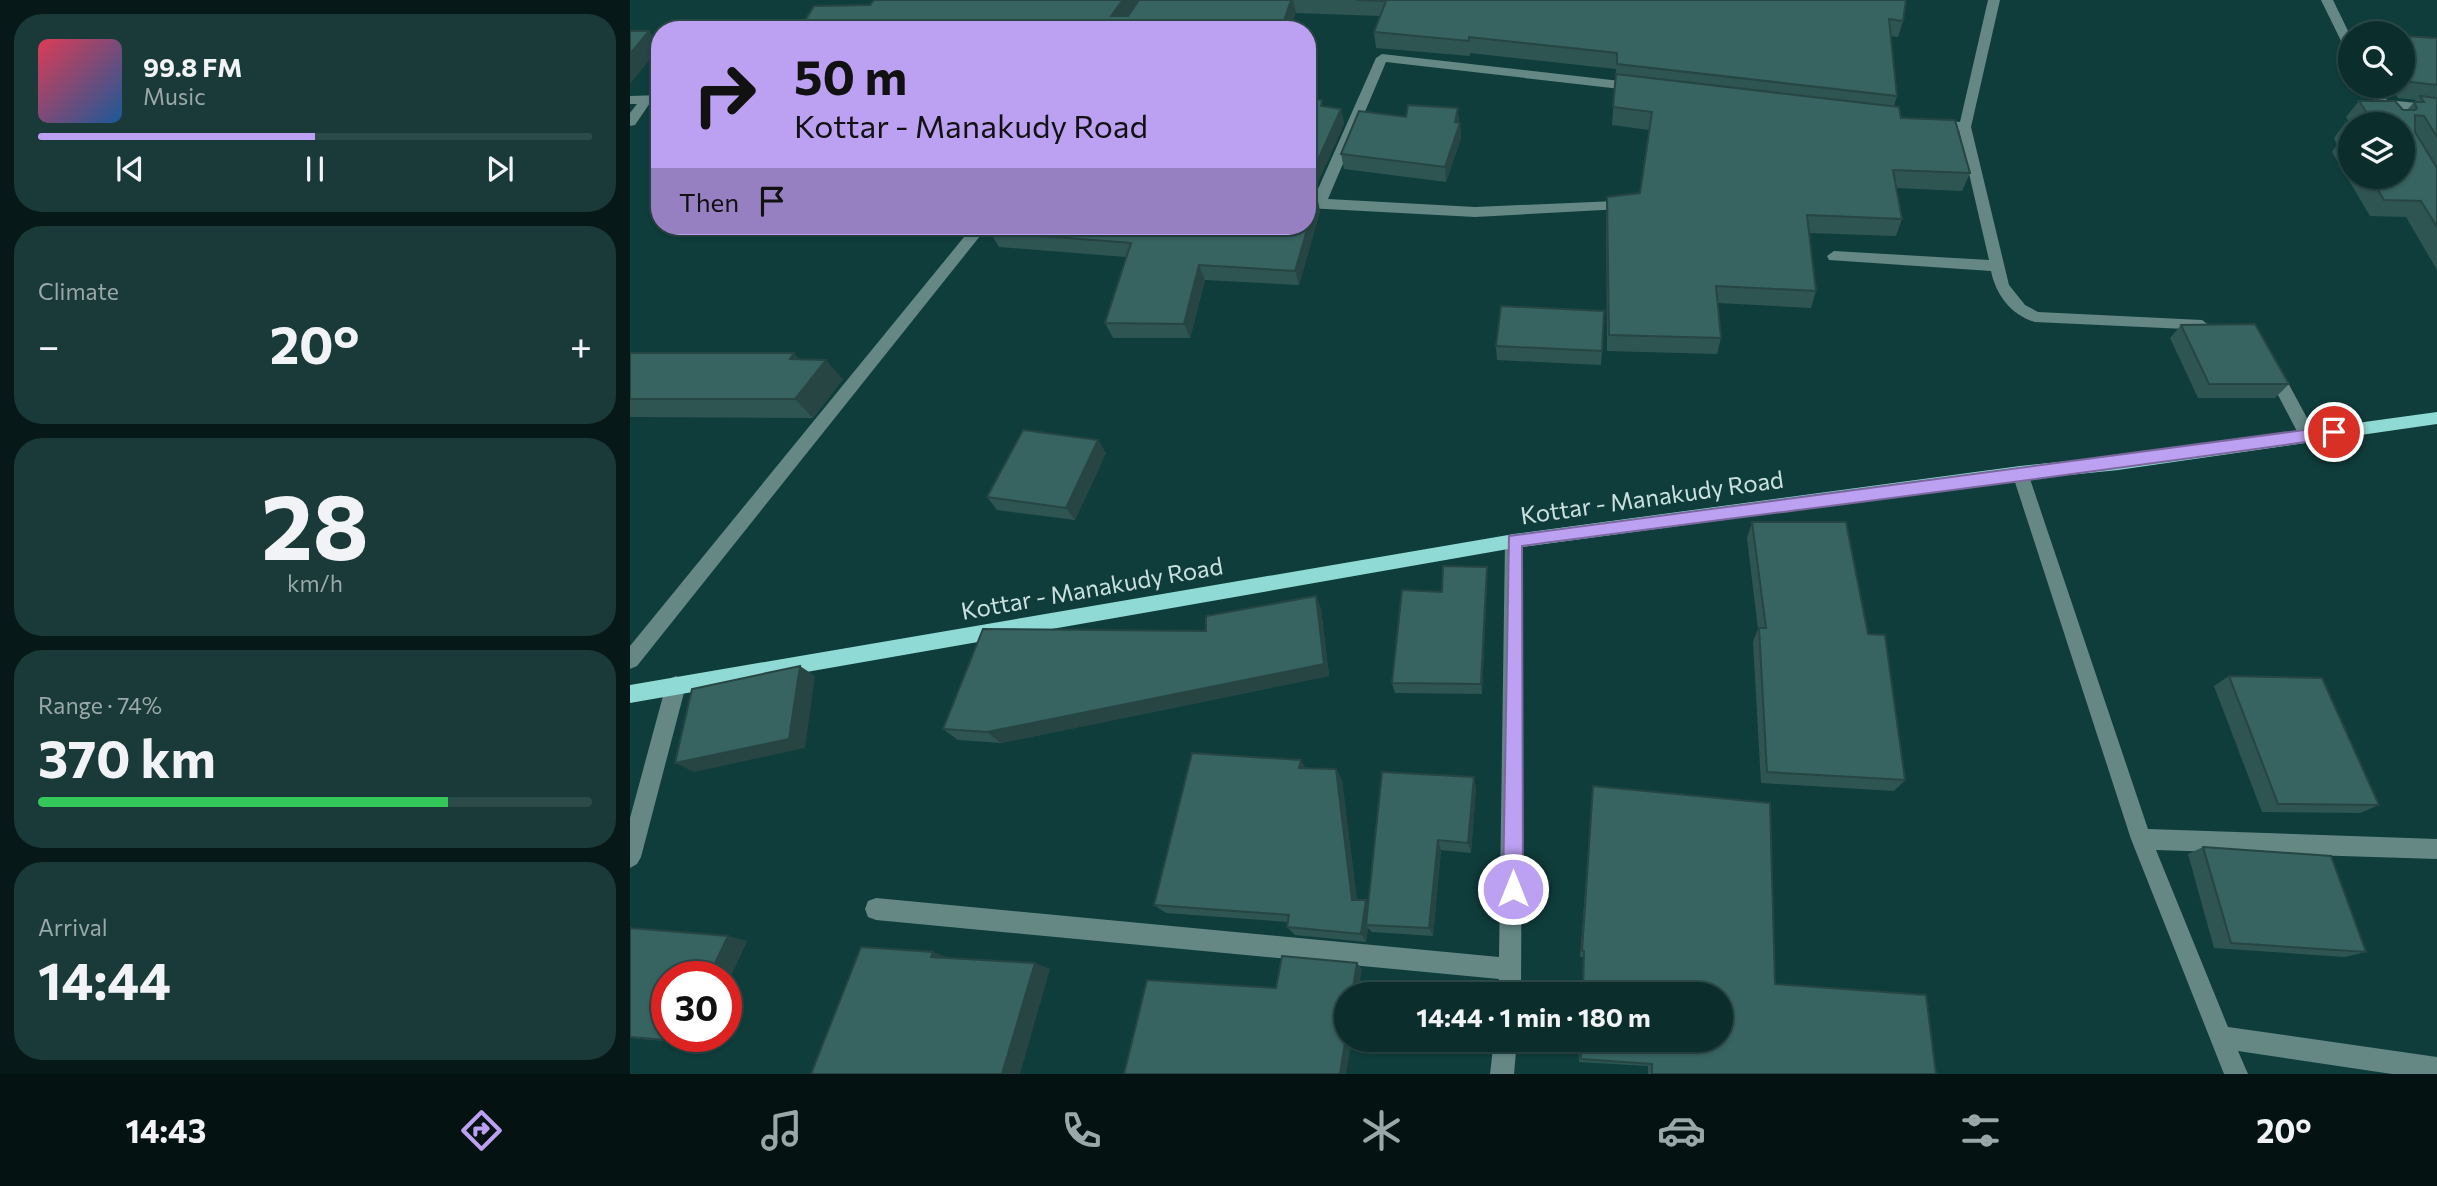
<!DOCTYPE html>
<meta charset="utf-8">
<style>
body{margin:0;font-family:Commissioner,sans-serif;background:#193a38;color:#f1f3f6;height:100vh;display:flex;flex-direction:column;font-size:26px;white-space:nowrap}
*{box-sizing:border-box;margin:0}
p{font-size:23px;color:#9aa8a9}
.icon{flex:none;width:38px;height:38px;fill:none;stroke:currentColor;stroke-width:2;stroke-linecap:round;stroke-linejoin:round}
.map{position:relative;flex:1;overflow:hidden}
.sheet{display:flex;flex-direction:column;gap:14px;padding:14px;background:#061918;width:630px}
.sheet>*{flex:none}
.top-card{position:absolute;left:21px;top:21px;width:665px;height:214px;border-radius:28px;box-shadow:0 2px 5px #0004,0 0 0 2px #2b4a48;background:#bca0f2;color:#111;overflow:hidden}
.tools{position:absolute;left:1708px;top:21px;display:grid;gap:14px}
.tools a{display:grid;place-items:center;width:77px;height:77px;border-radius:50%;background:#0b2e2c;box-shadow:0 2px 5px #0004,0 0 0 2px #2b4a48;font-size:35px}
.speed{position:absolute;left:21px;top:961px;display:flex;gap:14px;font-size:35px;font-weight:700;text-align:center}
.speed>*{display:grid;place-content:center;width:91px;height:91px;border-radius:50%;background:#0b2e2c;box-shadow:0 2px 5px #0004,0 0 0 2px #2b4a48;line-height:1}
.speed .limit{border:10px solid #d22;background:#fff;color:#111}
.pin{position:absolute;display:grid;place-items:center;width:60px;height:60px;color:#fff;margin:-30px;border:4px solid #fff;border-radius:50%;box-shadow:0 2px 7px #0007}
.me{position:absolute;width:77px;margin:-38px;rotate:0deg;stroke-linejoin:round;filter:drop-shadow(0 0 5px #0008)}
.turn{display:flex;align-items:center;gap:24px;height:147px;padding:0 28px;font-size:32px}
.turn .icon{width:91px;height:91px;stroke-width:2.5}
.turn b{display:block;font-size:49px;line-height:60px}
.then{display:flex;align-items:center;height:66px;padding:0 28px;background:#0003;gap:14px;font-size:26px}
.big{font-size:52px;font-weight:700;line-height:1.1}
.sheet .card{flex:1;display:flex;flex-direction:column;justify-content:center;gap:10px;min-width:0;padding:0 24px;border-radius:28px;background:#193a38}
.sheet .dial{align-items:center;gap:0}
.dial b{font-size:91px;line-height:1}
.song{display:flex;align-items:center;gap:21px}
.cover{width:84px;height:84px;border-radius:10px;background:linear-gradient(135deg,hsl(350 70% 55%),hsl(210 70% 35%))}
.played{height:7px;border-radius:4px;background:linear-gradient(90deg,#bca0f2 50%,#2b4a48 50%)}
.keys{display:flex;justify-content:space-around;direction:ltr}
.heat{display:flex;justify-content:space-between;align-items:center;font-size:38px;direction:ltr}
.charge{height:10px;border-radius:5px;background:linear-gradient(90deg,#34c759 74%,#2b4a48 0)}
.trip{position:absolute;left:704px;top:982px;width:399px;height:70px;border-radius:35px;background:#0b2e2c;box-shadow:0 2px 5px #0004,0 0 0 2px #2b4a48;font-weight:700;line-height:70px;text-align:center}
.dock{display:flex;height:112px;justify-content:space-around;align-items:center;background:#041212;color:#9aa8a9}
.dock .icon{width:49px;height:49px}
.dock .current{color:#bca0f2}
.dock b{font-size:32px;color:#f1f3f6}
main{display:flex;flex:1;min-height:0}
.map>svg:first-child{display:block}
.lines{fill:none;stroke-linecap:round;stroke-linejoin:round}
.minor{fill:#658885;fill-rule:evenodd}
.major{fill:#90dad5;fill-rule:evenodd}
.wall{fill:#2f5553;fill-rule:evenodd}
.shaded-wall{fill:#264543}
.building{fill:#376360;stroke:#264543;stroke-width:2}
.route{fill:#bca0f2;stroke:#7a689d;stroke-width:2}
.labels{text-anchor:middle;stroke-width:5;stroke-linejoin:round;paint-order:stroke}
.street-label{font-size:24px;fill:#cae1df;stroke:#0f3d3b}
</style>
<main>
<section class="sheet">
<div class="card">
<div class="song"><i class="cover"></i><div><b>99.8 FM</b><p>Music</p></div></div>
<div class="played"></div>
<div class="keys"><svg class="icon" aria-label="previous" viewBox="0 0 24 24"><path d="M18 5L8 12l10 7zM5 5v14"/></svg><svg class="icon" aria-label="pause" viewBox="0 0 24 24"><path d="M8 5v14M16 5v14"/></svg><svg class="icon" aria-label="next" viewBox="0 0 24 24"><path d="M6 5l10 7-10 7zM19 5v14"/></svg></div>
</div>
<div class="card"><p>Climate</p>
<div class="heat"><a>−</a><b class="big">20°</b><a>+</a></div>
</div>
<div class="card dial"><b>28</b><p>km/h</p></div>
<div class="card"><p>Range · 74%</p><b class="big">370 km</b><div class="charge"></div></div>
<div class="card"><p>Arrival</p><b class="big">14:44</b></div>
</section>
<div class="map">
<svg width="1807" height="1074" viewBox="0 0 1807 1074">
<rect width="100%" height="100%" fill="#0f3d3b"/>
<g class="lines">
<!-- minor -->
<g class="minor">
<path d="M1358,0H1370L1341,127L1379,285L1395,305L1408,312L1572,320L1580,326L1577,330L1405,322C1381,315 1366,295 1361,271L1199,260L1197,256L1204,251L1359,260L1329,130L1303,127L1297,123L1303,119L1330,122Z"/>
<path d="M1691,0H1703L1720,35V51L1714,47Z"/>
<path d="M752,54L1008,83L1014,87L1008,91L756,62L698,199L845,207L986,201L993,206L991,209L845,217L677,208V198H684L746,58Z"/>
<path d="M1736,86H1748L1757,100L1807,105V113L1762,108L1771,124H1759Z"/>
<path d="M30,95V103H20L5,125L0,126V113L7,104H0V96Z"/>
<path d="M343,226H358L7,666L0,669V646Z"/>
<path d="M1643,364L1649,366L1684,431L1686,436L1684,441H1672L1635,370Z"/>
<path d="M1390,466L1396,468L1398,473L1518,829L1807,839V859L1526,850L1598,1027L1807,1057V1074H1762L1608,1051L1618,1074H1594L1501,839L1382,473L1384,468Z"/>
<path d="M884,534L890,536L893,541L891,994H869V979L246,920L238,917L235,909L238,901L246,898L869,957L875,541L878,536Z"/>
<path d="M46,676L53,679L56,685L11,857L7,864L0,868V818L36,685L39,679Z"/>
<path d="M864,1040H887L884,1074H860Z"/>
</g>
<!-- major -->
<path class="major" d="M1807,412V424L1488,470L1390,480L884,548L0,703V685L884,534L1390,466L1488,456Z"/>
</g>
<!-- wall -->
<g class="wall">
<path d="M244,0H1276L1273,21L1268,37L1261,36L1267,96L1264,106L1271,118L1340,173L1332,191L1266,188L1272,219L1266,236L1179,233L1186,291L1181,308L1088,303L1091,338L1087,354L977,351L976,214L977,197L1010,193L1019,130L982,125L986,69L840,53V56L746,48L744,32L750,16L666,13L174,22L240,5Z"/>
<path d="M1773,36L1807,38V270L1776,217L1740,216L1702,152L1707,145L1704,138L1716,122H1719L1716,117L1729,101L1773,110H1777L1786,100L1768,98L1760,86H1773ZM1720,124L1773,177H1720Z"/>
<path d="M694,107L711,109L714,124L682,195L690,211L669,285L575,280L560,338H483L475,323L496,257L369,247L360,232L677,226Z"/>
<path d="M829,123H830L831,138L816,182L714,169L711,154Z"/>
<path d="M1551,325L1659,384L1645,398H1568L1540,338Z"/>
<path d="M866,346L972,351L971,365L867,360Z"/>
<path d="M0,353L170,359L213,379L183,418L0,417Z"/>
<path d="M476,453L445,520L367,510L357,497Z"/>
<path d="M1122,522L1275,780L1264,791L1131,783L1123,642L1128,629L1117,538Z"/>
<path d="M857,567V579L852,694L765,693L762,683L812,592Z"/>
<path d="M686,596L691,609L699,676L371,743L328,740L313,729L576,631Z"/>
<path d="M1599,676L1749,805L1730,813L1632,812L1584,686Z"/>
<path d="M676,768L706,769L712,781L727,900L738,904L846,788L841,853L811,850L803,936L742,932L738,928L736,942L665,935L657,927L658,922L536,913L524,905Z"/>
<path d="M963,786L1145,984L1306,1074H1018V1066L949,1062L950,1040H1090V994H952L953,957H950Z"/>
<path d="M1573,847L1736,952L1715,957L1584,948L1558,854Z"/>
<path d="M0,928L117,941L69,1044L0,1038Z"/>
</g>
<!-- shaded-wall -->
<g class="shaded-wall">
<path d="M493,0H510L489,30L481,16Z"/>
<path d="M661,0H663L666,13L660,30H651Z"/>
<path d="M19,31L30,44V47L0,84V54Z"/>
<path d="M828,108L831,138L816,182L815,167Z"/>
<path d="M711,109L714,124L682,195L677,197V181Z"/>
<path d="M687,196L690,211L669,285L665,271Z"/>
<path d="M569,265L575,280L560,338L554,324Z"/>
<path d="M164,353L181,372L160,359Z"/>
<path d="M196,360L213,379L183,418L165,399Z"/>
<path d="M468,440L476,453L445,520L436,508Z"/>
<path d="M857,567V579L852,694L851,684Z"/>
<path d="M686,596L691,609L699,676L371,743L357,732Z"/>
<path d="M170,666L185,676L175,748L64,772L45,763Z"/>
<path d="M671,760L678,772L669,768Z"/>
<path d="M706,769L712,781L728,909L722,900Z"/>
<path d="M844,777L846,788L841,853L838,843Z"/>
<path d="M808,840L811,850L803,936L799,928Z"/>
<path d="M736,900L741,909L736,925L738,928L736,942L731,934Z"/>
<path d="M98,936L117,941L96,987V976H79Z"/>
<path d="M303,952L320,958L319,963L301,957Z"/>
<path d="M405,963L420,969L390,1074H372Z"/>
<path d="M727,963L732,969L728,994H722Z"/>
<path d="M50,1036H73L69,1044L48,1041Z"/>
<path d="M716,1036V1040H722L716,1074H710Z"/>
</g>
<!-- building -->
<g class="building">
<path d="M244,0H493L481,16H498L509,0H661L651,30H94L101,21L174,22L184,6L240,5Z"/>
<path d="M726,0H1276L1273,21L1259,19L1267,96L987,64V53L839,37V41L744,32L756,1Z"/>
<path d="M0,31H19L0,54Z"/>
<path d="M1773,36L1807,38V85L1781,82L1773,69Z"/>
<path d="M986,74L1269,107L1271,118L1325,120L1340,173L1263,170L1272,219L1177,215L1186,291L1086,286L1091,338L979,335L977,197L1010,193L1022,112L983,107Z"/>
<path d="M1790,96L1807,98V137L1794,116L1785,115V132L1807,168V227L1791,201L1754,200L1740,177H1773V124H1720V129L1716,122L1744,123L1729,101H1765L1773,110H1785L1787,108L1784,102H1794Z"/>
<path d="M677,99L692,100L691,106L711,109L679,180L677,181Z"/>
<path d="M778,105L828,108L825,122L830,123L815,167L711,154L729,111L776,117Z"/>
<path d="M1715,135L1720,136V144Z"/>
<path d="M677,195L687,196L665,271L569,265L554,324L475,323L501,243L360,232L364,226H677Z"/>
<path d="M871,306L974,311L972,351L866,346Z"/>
<path d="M1625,324L1659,384H1579L1551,325Z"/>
<path d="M0,353H164L160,359L196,360L165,399H0Z"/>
<path d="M393,430L468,440L436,508L357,497Z"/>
<path d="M1122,522H1216L1238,634L1255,635L1275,780L1137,772L1129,628H1136Z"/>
<path d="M813,566L857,567L851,684L762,683L772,590L812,592Z"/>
<path d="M686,596L694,664L357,732L313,729L353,629L576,631V616Z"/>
<path d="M170,666L159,739L45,763L62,689Z"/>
<path d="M1599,676L1692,678L1749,805L1648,804Z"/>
<path d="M562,753L671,760L669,768L706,769L722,900H736L731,934L657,927L659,915L524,905Z"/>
<path d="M752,772L844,777L838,843L808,840L799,928L736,925Z"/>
<path d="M963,786L1140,803L1145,984L1296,995L1306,1074H1022V1064L951,1059V1040H1090V994H953L954,951H952Z"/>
<path d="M1573,847L1701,856L1736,952L1601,943Z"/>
<path d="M0,928L98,936L79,976H37V1036H50L48,1041L0,1037Z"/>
<path d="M231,947L303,952L301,957L405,963L372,1074H181Z"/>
<path d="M652,956L727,963L722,994H716V1036L710,1074H494L517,980L646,988Z"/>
</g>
<!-- route -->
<path class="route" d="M1704,426L1711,432L1704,438C1434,477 1163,510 892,546L893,889L890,896L883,899L876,896L873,889L879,536Z"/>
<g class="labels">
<!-- street labels -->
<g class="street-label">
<text transform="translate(1022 498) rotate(-8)" y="8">Kottar - Manakudy Road</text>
<text transform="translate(462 589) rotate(-10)" y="8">Kottar - Manakudy Road</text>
</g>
</g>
</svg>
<div class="tools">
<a><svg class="icon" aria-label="search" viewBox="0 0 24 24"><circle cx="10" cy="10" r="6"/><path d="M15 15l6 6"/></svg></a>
<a><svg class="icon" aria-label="layers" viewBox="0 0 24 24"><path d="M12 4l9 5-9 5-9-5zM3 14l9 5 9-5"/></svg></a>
</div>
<div class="speed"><div class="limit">30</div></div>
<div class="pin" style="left:1704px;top:432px;background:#d93025"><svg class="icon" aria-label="arrive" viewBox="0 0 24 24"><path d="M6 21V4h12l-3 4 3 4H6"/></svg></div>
<svg class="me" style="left:883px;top:889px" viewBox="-20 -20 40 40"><circle r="17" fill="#bca0f2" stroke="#fff" stroke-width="3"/><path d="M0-11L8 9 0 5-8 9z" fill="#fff"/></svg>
<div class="trip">14:44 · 1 min · 180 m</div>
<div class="top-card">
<div class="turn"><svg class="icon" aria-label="right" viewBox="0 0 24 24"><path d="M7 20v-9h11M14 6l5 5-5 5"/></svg><div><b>50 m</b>Kottar - Manakudy Road</div></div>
<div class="then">Then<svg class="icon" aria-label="arrive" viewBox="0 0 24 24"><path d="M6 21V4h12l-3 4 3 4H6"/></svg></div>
</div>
</div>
</main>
<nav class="dock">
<b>14:43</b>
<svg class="icon current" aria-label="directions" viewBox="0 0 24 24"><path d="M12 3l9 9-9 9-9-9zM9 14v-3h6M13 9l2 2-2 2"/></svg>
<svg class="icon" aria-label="music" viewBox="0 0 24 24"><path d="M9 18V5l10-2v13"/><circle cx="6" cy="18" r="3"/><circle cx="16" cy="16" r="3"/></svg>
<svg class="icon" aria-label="phone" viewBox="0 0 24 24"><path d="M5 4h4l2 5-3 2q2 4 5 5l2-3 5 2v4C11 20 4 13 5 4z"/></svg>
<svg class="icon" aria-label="climate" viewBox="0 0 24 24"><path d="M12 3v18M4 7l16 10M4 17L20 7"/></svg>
<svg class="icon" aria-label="car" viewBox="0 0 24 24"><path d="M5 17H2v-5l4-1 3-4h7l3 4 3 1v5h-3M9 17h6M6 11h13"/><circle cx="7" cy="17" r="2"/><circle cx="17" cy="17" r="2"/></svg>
<svg class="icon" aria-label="filters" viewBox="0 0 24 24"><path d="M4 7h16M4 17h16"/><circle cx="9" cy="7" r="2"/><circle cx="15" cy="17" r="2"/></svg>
<b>20°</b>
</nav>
